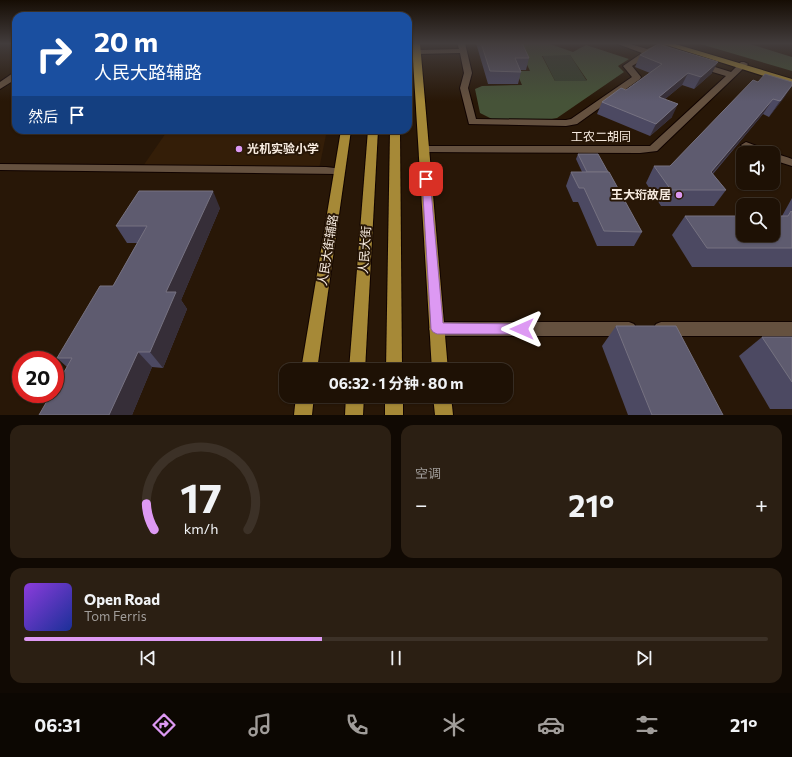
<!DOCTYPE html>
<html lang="zh">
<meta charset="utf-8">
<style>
body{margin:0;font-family:Commissioner,"Noto Sans SC",sans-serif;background:#2b1f13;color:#f1f3f6;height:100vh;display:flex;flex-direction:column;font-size:15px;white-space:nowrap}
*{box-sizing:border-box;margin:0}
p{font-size:13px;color:#a19d9a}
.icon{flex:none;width:22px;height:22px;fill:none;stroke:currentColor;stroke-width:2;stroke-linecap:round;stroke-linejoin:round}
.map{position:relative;height:415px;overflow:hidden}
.sheet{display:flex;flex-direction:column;gap:10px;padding:10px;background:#100903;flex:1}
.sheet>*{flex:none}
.top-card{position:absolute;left:12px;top:12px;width:400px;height:122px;border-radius:12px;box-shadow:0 1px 3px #0004,0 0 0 1px #3c3127;background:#1a4fa0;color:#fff;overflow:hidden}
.buttons{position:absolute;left:736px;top:146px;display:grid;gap:8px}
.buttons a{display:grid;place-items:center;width:44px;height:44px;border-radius:8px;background:#1e1105;box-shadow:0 1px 3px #0004,0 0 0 1px #3c3127;font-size:20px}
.speed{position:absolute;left:12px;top:351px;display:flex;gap:8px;font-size:20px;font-weight:700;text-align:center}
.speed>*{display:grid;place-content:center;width:52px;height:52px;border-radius:50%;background:#1e1105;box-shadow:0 1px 3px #0004,0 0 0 1px #3c3127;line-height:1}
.speed .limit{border:6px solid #d22;background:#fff;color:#111}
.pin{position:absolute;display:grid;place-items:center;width:34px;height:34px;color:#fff;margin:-17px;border-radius:8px;box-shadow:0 2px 6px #0006}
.me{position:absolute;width:44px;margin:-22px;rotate:270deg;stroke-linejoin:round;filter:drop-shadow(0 0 3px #0008)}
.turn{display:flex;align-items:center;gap:14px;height:84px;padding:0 16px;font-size:18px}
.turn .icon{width:52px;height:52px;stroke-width:2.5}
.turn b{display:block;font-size:28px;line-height:34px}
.then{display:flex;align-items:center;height:38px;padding:0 16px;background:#0003;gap:8px;font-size:15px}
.big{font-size:30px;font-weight:700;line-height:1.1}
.sheet .tile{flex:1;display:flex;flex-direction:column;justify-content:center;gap:6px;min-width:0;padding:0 14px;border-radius:12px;background:#2b1f13}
.sheet .dial{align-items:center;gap:0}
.dial svg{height:104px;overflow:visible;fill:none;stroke:#3c3127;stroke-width:7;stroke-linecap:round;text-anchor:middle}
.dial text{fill:#f1f3f6;stroke:none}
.song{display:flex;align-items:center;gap:12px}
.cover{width:48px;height:48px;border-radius:6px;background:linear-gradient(135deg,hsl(270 70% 55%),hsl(230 70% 35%))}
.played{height:4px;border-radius:2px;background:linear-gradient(90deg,#dd99f3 40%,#3c3127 40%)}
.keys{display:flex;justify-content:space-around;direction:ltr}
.heat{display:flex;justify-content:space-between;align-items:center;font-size:22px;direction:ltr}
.sheet .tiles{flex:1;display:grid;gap:10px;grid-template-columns:1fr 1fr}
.tile:last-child{grid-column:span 2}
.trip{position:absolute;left:279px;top:363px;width:234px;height:40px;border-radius:12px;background:#1e1105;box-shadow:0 1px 3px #0004,0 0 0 1px #3c3127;font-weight:700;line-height:40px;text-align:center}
.tab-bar{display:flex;height:64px;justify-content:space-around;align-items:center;background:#0c0702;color:#a19d9a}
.tab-bar .icon{width:28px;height:28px}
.tab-bar .selected{color:#dd99f3}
.tab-bar b{font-size:18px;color:#f1f3f6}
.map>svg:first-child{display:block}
.built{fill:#341e08}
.green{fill:#394230}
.forest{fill:#465338;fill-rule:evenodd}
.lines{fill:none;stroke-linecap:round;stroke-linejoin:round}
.minor-casing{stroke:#100300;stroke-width:2}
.major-casing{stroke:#100300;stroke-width:2}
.minor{fill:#65513f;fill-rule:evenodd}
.major{fill:#a68937;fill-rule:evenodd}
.wall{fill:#4c4962}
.shaded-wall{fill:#362e38}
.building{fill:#5e5b6f;stroke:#767281}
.route{fill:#dd99f3;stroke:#90639e}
.poi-dot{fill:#dd99f3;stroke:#281707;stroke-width:1.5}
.labels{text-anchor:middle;stroke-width:4;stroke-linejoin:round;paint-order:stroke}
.street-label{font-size:12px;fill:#f8ece1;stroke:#281707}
.poi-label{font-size:12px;font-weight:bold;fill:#f8ece1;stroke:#281707;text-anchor:start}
</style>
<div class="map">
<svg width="792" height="415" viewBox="0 0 792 415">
<rect width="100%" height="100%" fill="#281707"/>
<!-- built -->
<path class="built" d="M168,130H327L319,169H141Z"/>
<!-- green -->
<path class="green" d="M542,55H570L587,81H555Z"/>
<!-- forest -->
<g class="forest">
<path d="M517,43H547L573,52L586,45L629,59L618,66L624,72L557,118L547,120L492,119L480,113L475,89L482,86L522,85L516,71H530ZM570,55L587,80L586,81H555L542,56Z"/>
<path d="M697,43H747L792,57V71Z"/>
</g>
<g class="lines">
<defs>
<g id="minor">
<path d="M457,43H465L472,73L468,88L476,119L566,120L571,119L632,77L623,66L642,53L615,43H627L647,49L661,43L669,44L632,66L641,77L640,79L577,124L566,126L469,124L460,88L464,73L460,53L416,54L412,52L416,50L459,49Z"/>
<path d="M741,62H744L748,64L657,151L640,153L424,152L419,149L424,146H650L726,76L696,67V63H702L731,72Z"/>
<path d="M13,73H16V79L0,89V82Z"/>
<path d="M746,142L770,151L771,153C761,153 749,153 741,145Z"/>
<path d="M772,153C779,154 786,157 792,159V166L773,160Z"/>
<path d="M0,164L326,167L343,169L344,171L343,173L339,174L0,170Z"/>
<path d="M437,322H629L634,324L637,329L634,334L629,336H437L432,334L429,329L432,324Z"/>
<path d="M661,322H792V336H661L656,334L653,329L656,324Z"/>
</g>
<g id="major">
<path d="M412,43H420L448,370H432Z"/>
<path d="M660,43H672L792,79V85Z"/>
<path d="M341,130H351L317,370H301Z"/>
<path d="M368,130H378L365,370H349Z"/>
<path d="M390,130H400L402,370H386Z"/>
<path d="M296,396H314L312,415H294Z"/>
<path d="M346,396H364L363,415H345Z"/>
<rect x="385" y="396" width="18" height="19"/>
<path d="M433,396H451L453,415H435Z"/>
</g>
</defs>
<!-- minor casing -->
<use href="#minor" class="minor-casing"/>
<!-- major casing -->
<use href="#major" class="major-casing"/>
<!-- minor -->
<use href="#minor" class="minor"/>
<!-- major -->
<use href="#major" class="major"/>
</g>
<!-- wall -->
<g class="wall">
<path d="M476,43H522L529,58L526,70H520L521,72L518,84H488Z"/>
<path d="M640,55L712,73L694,89L682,85L665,99L672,117L650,136L597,114L602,102L626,90L650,73L635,67Z"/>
<path d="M758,82L792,86L769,117L763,114L713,174L726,190L714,206H661L646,183L654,166H670Z"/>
<path d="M232,130H261L260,131H232Z"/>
<path d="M578,154L608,172L642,232L634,246H597L578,202H573L566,186L571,172H582L576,159Z"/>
<path d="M792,198V267H692L672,235L685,216H782Z"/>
<path d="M220,208L181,300L187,309L163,368L152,367L132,415H39L67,367L57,358L113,286L137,243H127L116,226Z"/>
<path d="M616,326L723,415H628L602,346Z"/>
<path d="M762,337H792V409H770L739,356Z"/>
</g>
<!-- shaded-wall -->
<g class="shaded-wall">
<path d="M718,62L712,73L694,89L701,77Z"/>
<path d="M688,73L682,85L653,109L659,97Z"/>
<path d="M792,85L784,98L769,117L780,101Z"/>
<path d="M773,99L763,114L700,188L711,172Z"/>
<path d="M678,104L672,117L650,136L656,124Z"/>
<path d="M213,191L220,208L181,300L187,309L163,368L150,352L166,292Z"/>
<path d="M138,352L152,367L132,415H109Z"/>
</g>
<!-- building -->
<g class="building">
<path d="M481,43H522L529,58H515L521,72L490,71Z"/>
<path d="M658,44L718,62L701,77L688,73L659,97L678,104L656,124L602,102L621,88L626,90L662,64L640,55Z"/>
<path d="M765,74L792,82V85L780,101L773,99L711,172L726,190H671L654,166H670L753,80L758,82Z"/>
<path d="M578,154H598L608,172H587Z"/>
<path d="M571,172H609L642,232L604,231L584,188H579Z"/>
<path d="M139,191H213L166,292H176L150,352H138L109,415H39L51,394H55V388L72,358H57L100,286H113L147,226H116Z"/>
<path d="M791,211L792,212V248H707L685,216H743V235H773V216H788Z"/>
<path d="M616,326H676L723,415H652Z"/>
<path d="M762,337H792V382Z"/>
</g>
<!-- sky -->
<linearGradient id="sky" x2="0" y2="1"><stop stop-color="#160d04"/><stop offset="0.43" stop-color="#423c3c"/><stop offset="1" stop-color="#423c3c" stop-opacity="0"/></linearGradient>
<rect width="792" height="101" fill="url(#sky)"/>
<!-- route -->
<path class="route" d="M426,176L430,179L443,323L522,324L526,325L527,329L526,333L522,334H437L433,332L431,329L422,179Z"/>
<!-- markers -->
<g class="poi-dot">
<circle cx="239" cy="149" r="4"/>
<circle cx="679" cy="195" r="4"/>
</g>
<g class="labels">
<!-- street labels -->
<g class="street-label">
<text x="601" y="141">工农二胡同</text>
<text transform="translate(328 250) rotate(-81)" y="4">人民大街辅路</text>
<text transform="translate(365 250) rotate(-86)" y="4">人民大街</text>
</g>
<!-- poi labels -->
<g class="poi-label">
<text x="247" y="153">光机实验小学</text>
<text x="671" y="199" text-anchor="end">王大珩故居</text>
</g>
</g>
</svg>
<div class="buttons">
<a><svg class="icon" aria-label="sound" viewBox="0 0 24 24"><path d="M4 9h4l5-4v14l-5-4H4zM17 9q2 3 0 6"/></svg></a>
<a><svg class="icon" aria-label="search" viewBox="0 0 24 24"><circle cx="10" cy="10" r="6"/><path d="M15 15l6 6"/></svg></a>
</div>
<div class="speed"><div class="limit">20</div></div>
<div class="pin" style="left:426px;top:179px;background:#d93025"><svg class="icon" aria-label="arrive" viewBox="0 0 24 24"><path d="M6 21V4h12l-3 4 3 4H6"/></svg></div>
<svg class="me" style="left:522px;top:329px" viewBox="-20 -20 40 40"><path d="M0-17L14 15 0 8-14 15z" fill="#dd99f3" stroke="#fff" stroke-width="4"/></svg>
<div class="trip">06:32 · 1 分钟 · 80 m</div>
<div class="top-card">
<div class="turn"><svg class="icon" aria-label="right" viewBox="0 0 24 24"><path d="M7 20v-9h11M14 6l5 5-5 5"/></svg><div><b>20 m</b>人民大路辅路</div></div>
<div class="then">然后<svg class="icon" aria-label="arrive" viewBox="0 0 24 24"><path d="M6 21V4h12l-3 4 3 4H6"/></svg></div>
</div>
</div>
<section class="sheet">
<div class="tiles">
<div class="tile dial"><svg viewBox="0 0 100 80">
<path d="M14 69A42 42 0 1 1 86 69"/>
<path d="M14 69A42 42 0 0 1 8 49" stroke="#dd99f3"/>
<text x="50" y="56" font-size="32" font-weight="700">17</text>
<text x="50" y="72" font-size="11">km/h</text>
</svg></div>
<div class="tile"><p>空调</p>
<div class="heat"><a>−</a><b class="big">21°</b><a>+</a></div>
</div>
<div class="tile">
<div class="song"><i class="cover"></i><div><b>Open Road</b><p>Tom Ferris</p></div></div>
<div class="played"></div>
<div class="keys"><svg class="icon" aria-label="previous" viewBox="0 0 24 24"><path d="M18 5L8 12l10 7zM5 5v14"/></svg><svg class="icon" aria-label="pause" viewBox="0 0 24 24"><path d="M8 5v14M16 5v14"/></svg><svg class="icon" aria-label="next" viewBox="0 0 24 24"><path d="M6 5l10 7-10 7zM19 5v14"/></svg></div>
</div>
</div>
</section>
<nav class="tab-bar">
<b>06:31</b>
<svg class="icon selected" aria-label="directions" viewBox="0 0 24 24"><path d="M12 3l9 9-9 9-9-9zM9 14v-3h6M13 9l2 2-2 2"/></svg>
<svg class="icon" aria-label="music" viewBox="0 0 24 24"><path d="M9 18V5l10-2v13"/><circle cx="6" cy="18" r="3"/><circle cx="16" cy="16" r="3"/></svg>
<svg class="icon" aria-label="phone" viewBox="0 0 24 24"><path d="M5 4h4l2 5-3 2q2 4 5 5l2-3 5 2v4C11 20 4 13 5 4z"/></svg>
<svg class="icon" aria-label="climate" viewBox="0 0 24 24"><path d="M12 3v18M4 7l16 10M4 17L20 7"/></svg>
<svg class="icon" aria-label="car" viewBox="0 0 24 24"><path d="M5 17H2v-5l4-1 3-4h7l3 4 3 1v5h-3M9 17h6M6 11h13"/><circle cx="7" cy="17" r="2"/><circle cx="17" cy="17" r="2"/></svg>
<svg class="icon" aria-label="filters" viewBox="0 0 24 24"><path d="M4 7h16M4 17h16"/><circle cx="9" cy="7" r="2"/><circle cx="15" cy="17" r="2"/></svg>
<b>21°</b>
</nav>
